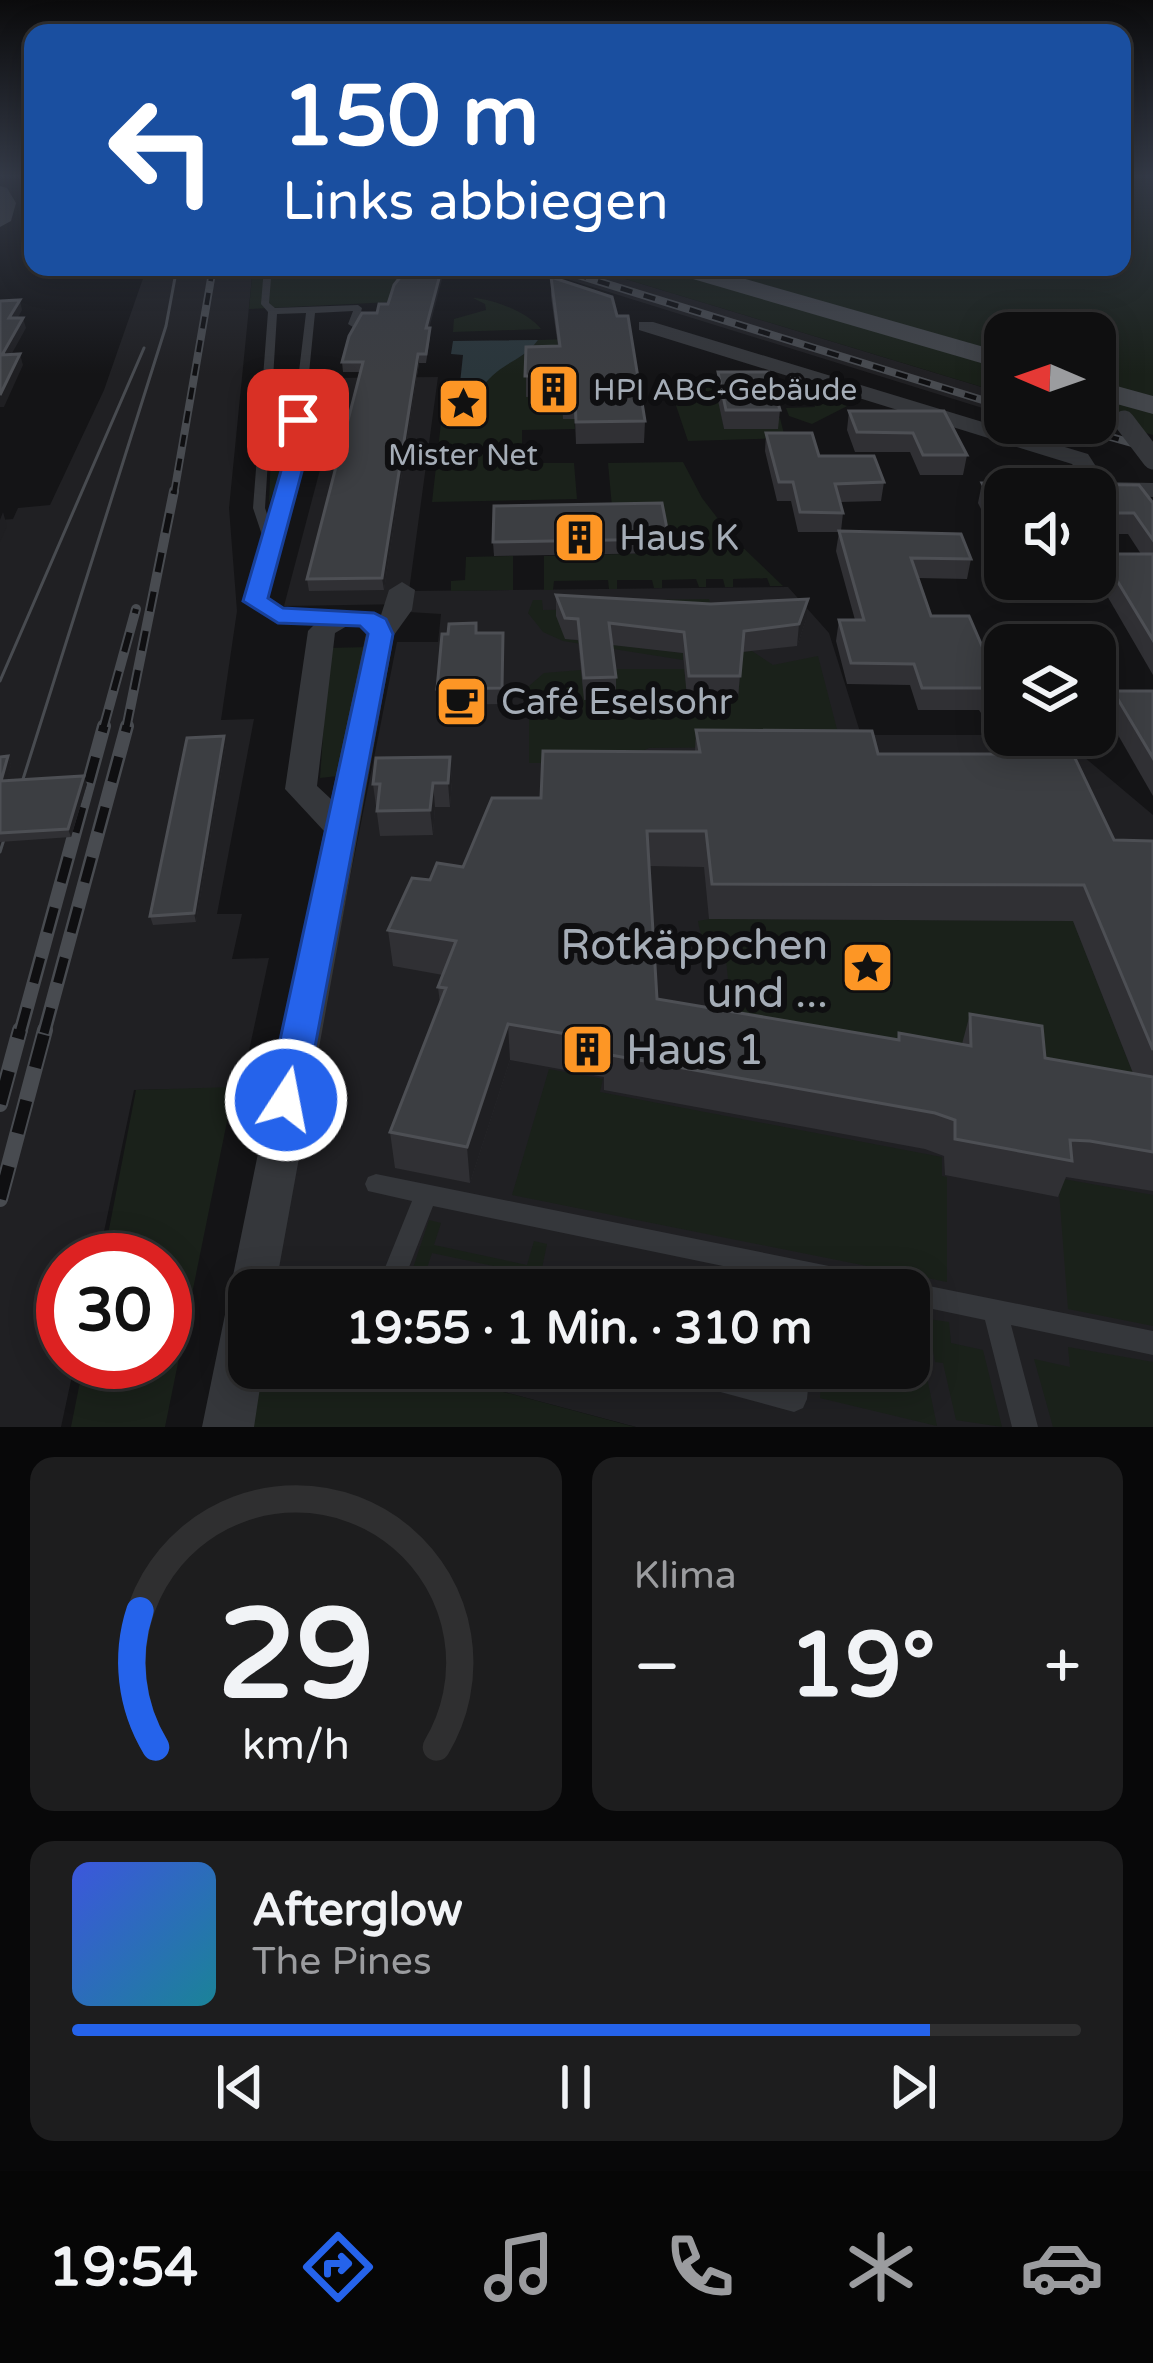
<!DOCTYPE html>
<html lang="de">
<meta charset="utf-8">
<style>
body{margin:0;font-family:"Varela Round",sans-serif;background:#1d1d1e;color:#f1f3f6;height:100vh;display:flex;flex-direction:column;font-size:45px;white-space:nowrap}
*{box-sizing:border-box;margin:0}
p{font-size:39px;color:#9b9c9f}
.icon{flex:none;width:66px;height:66px;fill:none;stroke:currentColor;stroke-width:2;stroke-linecap:round;stroke-linejoin:round}
.map{position:relative;height:1427px;overflow:hidden}
.panel{display:flex;flex-direction:column;gap:30px;padding:30px;background:#080809;flex:1}
.panel>*{flex:none}
.hud{position:absolute;left:24px;top:24px;width:1107px;height:252px;border-radius:24px;box-shadow:0 6px 30px #0003,0 0 0 3px #2f2f30;background:#1a4fa0;color:#fff;overflow:hidden}
.needle{width:78px;rotate:272deg}
.fabs{position:absolute;left:984px;top:312px;display:grid;gap:24px}
.fabs a{display:grid;place-items:center;width:132px;height:132px;border-radius:24px;background:#0f0f10;box-shadow:0 6px 30px #0003,0 0 0 3px #2f2f30;font-size:60px}
.speed{position:absolute;left:36px;top:1233px;display:flex;gap:24px;font-size:60px;font-weight:700;text-align:center}
.speed>*{display:grid;place-content:center;width:156px;height:156px;border-radius:50%;background:#0f0f10;box-shadow:0 6px 30px #0003,0 0 0 3px #2f2f30;line-height:1}
.speed .limit{border:18px solid #d22;background:#fff;color:#111}
.pin{position:absolute;display:grid;place-items:center;width:102px;height:102px;color:#fff;margin:-51px;border-radius:24px;box-shadow:0 6px 18px #0006}
.me{position:absolute;width:132px;margin:-66px;rotate:11deg;stroke-linejoin:round;filter:drop-shadow(0 0 9px #0008)}
.turn{display:flex;align-items:center;gap:42px;height:252px;padding:0 60px;font-size:54px}
.turn .icon{width:156px;height:156px;stroke-width:2.5}
.turn b{display:block;font-size:84px;line-height:102px}
.big{font-size:90px;font-weight:700;line-height:1.1}
.panel .card{flex:1;display:flex;flex-direction:column;justify-content:center;gap:18px;min-width:0;padding:0 42px;border-radius:24px;background:#1d1d1e}
.panel .dial{align-items:center;gap:0}
.dial svg{height:312px;overflow:visible;fill:none;stroke:#2f2f30;stroke-width:7;stroke-linecap:round;text-anchor:middle}
.dial text{fill:#f1f3f6;stroke:none}
.song{display:flex;align-items:center;gap:36px}
.cover{width:144px;height:144px;border-radius:18px;background:linear-gradient(135deg,hsl(230 70% 55%),hsl(190 70% 35%))}
.played{height:12px;border-radius:6px;background:linear-gradient(90deg,#2563eb 85%,#2f2f30 85%)}
.keys{display:flex;justify-content:space-around;direction:ltr}
.heat{display:flex;justify-content:space-between;align-items:center;font-size:66px;direction:ltr}
.panel .tiles{flex:1;display:grid;gap:30px;grid-template-columns:1fr 1fr}
.card:last-child{grid-column:span 2}
.trip{position:absolute;left:228px;top:1269px;width:702px;height:120px;border-radius:24px;background:#0f0f10;box-shadow:0 6px 30px #0003,0 0 0 3px #2f2f30;font-weight:700;line-height:120px;text-align:center}
.dock{display:flex;height:192px;justify-content:space-around;align-items:center;background:#060606;color:#9b9c9f}
.dock .icon{width:84px;height:84px}
.dock .current{color:#2563eb}
.dock b{font-size:54px;color:#f1f3f6}
.map>svg:first-child{display:block}
.built{fill:#202023}
.green{fill:#1a211a}
.water{fill:#2a363b}
.lines{fill:none;stroke-linecap:round;stroke-linejoin:round}
.lane{fill:#35373b;fill-rule:evenodd}
.street{fill:#35373b;fill-rule:evenodd}
.secondary{fill:#43464b;fill-rule:evenodd}
.tram{stroke:#484b50;stroke-width:3}
.rail-far3-casing{stroke:#484b50;stroke-width:8}
.rail-far2-casing{stroke:#484b50;stroke-width:10}
.rail-far1-casing{stroke:#484b50;stroke-width:14}
.rail-casing{stroke:#484b50;stroke-width:16}
.rail-far3{stroke:#0f0f11;stroke-width:4.5;stroke-dasharray:12;stroke-linecap:butt}
.rail-far2{stroke:#0f0f11;stroke-width:6;stroke-dasharray:20;stroke-linecap:butt}
.rail-far1{stroke:#0f0f11;stroke-width:9;stroke-dasharray:26;stroke-linecap:butt}
.rail{stroke:#0f0f11;stroke-width:12;stroke-dasharray:34;stroke-linecap:butt}
.street-bridge{stroke:#35373b;stroke-width:21}
.wall{fill:#303034;fill-rule:evenodd}
.shaded-wall{fill:#1f1f22}
.building{fill:#3c3e42;stroke:#4d4f54;stroke-width:3}
.route{fill:#2563eb;stroke:#184099;stroke-width:3}
.labels{text-anchor:middle;stroke-width:12;stroke-linejoin:round;paint-order:stroke}
.far-poi-label{font-size:30px;fill:#a5adb7;stroke:#0f0f11;text-anchor:start}
.poi-label{font-size:36px;fill:#a5adb7;stroke:#0f0f11;text-anchor:start}
.near-poi-label{font-size:42px;fill:#a5adb7;stroke:#0f0f11;text-anchor:end}
</style>
<div class="map">
<svg width="1153" height="1427" viewBox="0 0 1153 1427">
<rect width="100%" height="100%" fill="#141416"/>
<!-- built -->
<g class="built">
<path d="M147,267H253L229,508L237,611L221,720L254,719L217,914H242L232,959L269,958L241,1088L134,1090L98,1260H63V1362H75L61,1427H0V520L13,519L18,508L50,505L104,390Z"/>
<path d="M528,267H586L1005,394V415Z"/>
<path d="M438,377L409,591L788,587L829,633L861,735H1058L1153,815V1427H636L414,1368H909V1290H268L397,642H438L441,614L409,612V604L284,606L322,462L328,378Z"/>
</g>
<!-- green -->
<g class="green">
<path d="M1122,174H1153V435L1095,419V333H1005V394L586,267H1122Z"/>
<path d="M253,267H529L499,278L430,268L392,302L249,309Z"/>
<path d="M473,298C494,299 529,313 541,329L453,332L454,319L486,310L485,304Z"/>
<path d="M569,339L526,396H573L563,419H574L575,429L522,430V463H574L577,499L432,502L442,414L460,408L452,394C468,394 485,387 491,372L523,355L538,340Z"/>
<path d="M295,378L288,380L279,459L286,460L269,503L274,379Z"/>
<path d="M668,382H812L863,398L812,424L789,416L786,408L815,407L810,391H717L724,429L780,418L785,438L688,441Z"/>
<path d="M683,462L702,498L732,537L783,586H770L767,578L733,579V587H725L723,579H706V587H699L696,579L662,580V588H654L652,580H617V589H609L608,580L554,581L553,590H544V556L668,553L613,518L608,463Z"/>
<path d="M513,556V590L451,591V581L465,580L466,557Z"/>
<path d="M709,599L713,615L566,639L683,653V660L563,641L543,632L528,613L533,600H542L543,610L638,608V600Z"/>
<path d="M368,647L338,776L320,778L329,648Z"/>
<path d="M752,651L773,665L818,656L839,737L772,747L649,748L618,763H529V700L521,699V693L544,673L581,670L585,700L612,669H684L688,698H738L742,652Z"/>
<path d="M709,919L1073,921L1152,1122L653,1007H731L726,960C708,952 701,940 698,921Z"/>
<path d="M549,1069L603,1079L600,1092L942,1157V1176L947,1177V1282L512,1195Z"/>
<path d="M234,1087L165,1427H71L84,1362H165V1260H103L136,1090Z"/>
<path d="M1058,1178L1153,1195V1326L1068,1309Z"/>
<path d="M429,1220L441,1223L434,1245L527,1265L534,1241L547,1244L542,1268L647,1290H606L541,1276L536,1290H522L526,1273L432,1253L425,1274L412,1271Z"/>
<path d="M909,1314L914,1315L937,1426L820,1398L821,1382L847,1388L848,1368H909Z"/>
<path d="M928,1319L949,1322L951,1343L983,1350L1002,1427L956,1420L943,1363L935,1362Z"/>
<path d="M1068,1347L1153,1362V1427H1053L1034,1359L1070,1367Z"/>
<path d="M255,1368H414L635,1427H248Z"/>
</g>
<!-- water -->
<path class="water" d="M538,340C521,363 503,360 482,387L452,394L453,384L460,383L463,355L451,354L453,341Z"/>
<g class="lines">
<!-- lane -->
<g class="lane">
<path d="M264,267H272L269,303L275,308L358,305L362,308L358,324L353,327L348,324L353,311L315,313L300,463L261,594L265,604L281,611L344,617L346,620L344,623L339,624C308,622 261,627 247,594L264,541L253,508L268,312L261,304ZM306,313L288,463L270,523L265,508L277,314Z"/>
<path d="M376,1174L893,1279L902,1284L909,1282L1153,1331V1355L1011,1325L1038,1427H1012L985,1320L909,1304V1290H839L433,1206L400,1290H376L412,1201L368,1191L365,1184L368,1177Z"/>
<path d="M664,1368H723L783,1384L786,1368H810L807,1399L803,1408L794,1412L676,1380L667,1377Z"/>
</g>
<!-- street -->
<g class="street">
<path d="M639,322H653L1088,454L1106,482L1153,483V497L1095,495L1072,464L639,330Z"/>
<path d="M402,582L415,590L412,610L394,635L275,1290H249V1368H263L254,1427H202L324,831L285,789L308,631C328,608 353,608 381,615L389,590ZM347,626L362,627L366,634L331,799L317,786L335,633Z"/>
</g>
<!-- secondary -->
<g class="secondary">
<path d="M0,186L7,188L16,203L11,221L0,227Z"/>
<path d="M665,267H703L1005,353V370L669,272Z"/>
<path d="M1095,380L1153,396V414L1095,398Z"/>
</g>
<!-- tram -->
<g class="tram">
<path d="M0,681L144,348"/>
<path d="M0,852L166,326L177,267"/>
</g>
<defs>
<g id="rail-far3">
<path d="M552,267L1005,407"/>
<path d="M1061,423L1153,449"/>
<path d="M174,494L213,267"/>
</g>
<g id="rail-far2">
<path d="M103,729L136,609"/>
<path d="M126,729L174,491"/>
</g>
<g id="rail-far1">
<path d="M20,1033L104,726"/>
<path d="M44,1033L127,726"/>
</g>
<g id="rail">
<path d="M0,1104L20,1030"/>
<path d="M0,1199L45,1030"/>
</g>
</defs>
<!-- rail-far3 casing -->
<use href="#rail-far3" class="rail-far3-casing"/>
<!-- rail-far2 casing -->
<use href="#rail-far2" class="rail-far2-casing"/>
<!-- rail-far1 casing -->
<use href="#rail-far1" class="rail-far1-casing"/>
<!-- rail casing -->
<use href="#rail" class="rail-casing"/>
<!-- rail-far3 -->
<use href="#rail-far3" class="rail-far3"/>
<!-- rail-far2 -->
<use href="#rail-far2" class="rail-far2"/>
<!-- rail-far1 -->
<use href="#rail-far1" class="rail-far1"/>
<!-- rail -->
<use href="#rail" class="rail"/>
<!-- street-bridge -->
<path class="street-bridge" d="M1124,421L1153,459"/>
</g>
<!-- wall -->
<g class="wall">
<path d="M551,277L645,421L644,443L576,444L575,419H563L562,396L526,397V347L558,346L551,296Z"/>
<path d="M430,328V337L426,363H419L384,590L309,591L307,579L360,372H343L342,362Z"/>
<path d="M718,372L780,410L778,429H724L716,391Z"/>
<path d="M849,411H944L967,455L963,475H920L910,452H855L847,430Z"/>
<path d="M766,433L884,482L881,501L840,502L843,513L841,531L971,559L967,579L918,578L931,616L985,653H1005V712L981,713L979,710H918L910,685L847,684L836,641L839,620H855L836,551L839,532H798L791,501H777L765,451Z"/>
<path d="M982,483L1139,485L1153,503V675L1095,575L1101,554H1141L1128,534H1095V489H1005V557L978,503Z"/>
<path d="M669,539L668,553L494,556L493,542Z"/>
<path d="M556,595L806,620L797,646L742,652L738,698H687L683,653L612,645L616,677V699L584,700L578,640L565,639L556,616Z"/>
<path d="M477,633L503,648L502,704L438,705L437,689L448,634Z"/>
<path d="M1113,691H1153V796L1106,714Z"/>
<path d="M696,730L878,754L1114,840L1153,841V1191L1066,1177L1058,1197L945,1175L944,1156L925,1149L604,1090V1077L510,1060L470,1183L395,1168L390,1132L440,1004L438,987L443,975L393,966L388,930L430,880L463,867L541,798L695,752ZM649,866L704,867L709,919L1073,921L1133,1073L1045,1058L970,1014L962,1044L899,1033L897,1040L657,999Z"/>
<path d="M226,744L196,922L153,925L150,916Z"/>
<path d="M8,756L11,765L6,781L87,784L71,837L0,842V757Z"/>
<path d="M450,757L452,781L450,807H435L433,835L380,836L373,784Z"/>
</g>
<!-- shaded-wall -->
<g class="shaded-wall">
<path d="M442,267L445,268L427,337L426,328Z"/>
<path d="M20,300L22,310L12,329L9,318Z"/>
<path d="M23,318L26,328L5,366L2,355Z"/>
<path d="M20,354L23,365L4,407H0V395Z"/>
<path d="M418,354L419,363L384,590L382,578Z"/>
<path d="M3,512L7,526L0,542V520Z"/>
<path d="M808,599L806,620L797,646L799,624Z"/>
<path d="M224,736L226,744L196,922L194,913Z"/>
<path d="M8,756L11,765L4,790L1,781Z"/>
<path d="M450,757L452,781L450,807L448,783Z"/>
<path d="M84,776L87,784L71,837L68,829Z"/>
<path d="M433,783L435,807L433,835L430,810Z"/>
<path d="M508,1024L510,1060L470,1183L467,1147Z"/>
</g>
<!-- building -->
<g class="building">
<path d="M408,267H442L426,328H430L426,354H418L382,578L307,579L363,362H342L349,336L362,313H377L379,304H388L394,285Z"/>
<path d="M551,277L612,297L617,316H628L645,421L576,422L575,398H563L561,376H525L526,347L560,346Z"/>
<path d="M20,300L9,318H23L2,355L20,354L0,395V301Z"/>
<path d="M718,372H769L780,410H726Z"/>
<path d="M849,411H944L967,455H923L913,433L857,432Z"/>
<path d="M766,433H812L819,456H874L884,482L835,484L843,513L800,512L793,482H779Z"/>
<path d="M982,483L1139,485L1153,503V540L1134,513H1095V489H1005V527Z"/>
<path d="M662,503L669,539L493,542L494,506Z"/>
<path d="M839,531L961,534L971,559L911,558L931,616H969L985,653H1005V691L986,692L984,688H922L914,664L851,663L839,620H864Z"/>
<path d="M1101,554H1153V640Z"/>
<path d="M556,595L711,604L808,599L799,624L744,631L740,676H689L684,632L609,623L616,677L584,678L578,619L565,618Z"/>
<path d="M476,623V633H503L502,688L437,689L442,634H448L449,624Z"/>
<path d="M1113,691H1153V758Z"/>
<path d="M696,730L872,731L878,754H1073L1114,840L1153,841V1050L1084,885L712,884L706,831H647L657,999L899,1040V1033L971,1046L970,1014L1042,1026L1045,1058L1153,1077V1152L1090,1141L1070,1140L1072,1161L955,1139V1120L935,1113L605,1054L607,1041L508,1024L467,1147L390,1132L446,988L438,987L456,941L388,930L412,878L430,880L437,863L463,867L492,798H541L543,751L700,752Z"/>
<path d="M224,736L194,913L150,916L187,738Z"/>
<path d="M8,756L1,781L84,776L68,829L0,833V757Z"/>
<path d="M450,757L448,783H433L430,810L377,811L380,784H373L376,758Z"/>
</g>
<!-- sky -->
<linearGradient id="sky" x2="0" y2="1"><stop stop-color="#0b0b0c"/><stop offset="0.47" stop-color="#343a47"/><stop offset="1" stop-color="#343a47" stop-opacity="0"/></linearGradient>
<rect width="1153" height="374" fill="url(#sky)"/>
<!-- route -->
<path class="route" d="M298,414L308,420L304,464L268,598L283,608L374,613L386,619L393,634L305,1100L299,1111L286,1116L272,1111L267,1100L368,634L360,626L278,623L243,601L283,464L289,420Z"/>
<!-- icons -->
<defs>
<symbol id="building-square" viewBox="-11 -11 22 22"><rect x="-9" y="-9" width="18" height="18" rx="4" fill="#fd9625" stroke="#0f0f11"/><path d="M-4-6H4V6H1V3H-1V6H-4ZM-2.5-4.3h1.7v1.8h-1.7ZM.8-4.3h1.7v1.8H.8ZM-2.5-1h1.7V.8h-1.7ZM.8-1h1.7V.8H.8Z" fill="#111"/></symbol>
<symbol id="sight-square" viewBox="-11 -11 22 22"><rect x="-9" y="-9" width="18" height="18" rx="4" fill="#fd9625" stroke="#0f0f11"/><path d="M0-6L1.8-2.2L6-1.7L2.9 1.2L3.7 5.4L0 3.3L-3.7 5.4L-2.9 1.2L-6-1.7L-1.8-2.2Z" fill="#111"/></symbol>
<symbol id="cafe-square" viewBox="-11 -11 22 22"><rect x="-9" y="-9" width="18" height="18" rx="4" fill="#fd9625" stroke="#0f0f11"/><path d="M-5.5-4.5H6V0H3Q3 3.5 0 3.5H-2.5Q-5.5 3.5-5.5 0ZM3-3.2v2h1.7v-2ZM-6 4.5H4V6H-6Z" fill="#111"/></symbol>
</defs>
<g fill-rule="evenodd">
<use href="#building-square" x="524" y="360" width="59" height="59"/>
<use href="#sight-square" x="434" y="374" width="59" height="59"/>
<use href="#building-square" x="550" y="508" width="59" height="59"/>
<use href="#cafe-square" x="432" y="672" width="59" height="59"/>
<use href="#sight-square" x="838" y="938" width="59" height="59"/>
<use href="#building-square" x="558" y="1020" width="59" height="59"/>
</g>
<g class="labels">
<!-- far-poi labels -->
<g class="far-poi-label">
<text x="593" y="400">HPI ABC-Gebäude</text>
<text x="463" y="465" text-anchor="middle">Mister Net</text>
</g>
<!-- poi labels -->
<g class="poi-label">
<text x="619" y="550">Haus K</text>
<text x="501" y="714">Café Eselsohr</text>
</g>
<!-- near-poi labels -->
<g class="near-poi-label">
<text x="828" y="959">Rotkäppchen<tspan x="828" dy="48">und ...</tspan></text>
<text x="626" y="1064" text-anchor="start">Haus 1</text>
</g>
</g>
</svg>
<div class="fabs">
<a><svg class="needle" viewBox="-14 -14 28 28"><path d="M0-13l5 13h-10z" fill="#e53935"/><path d="M0 13l5-13h-10z" fill="#9b9c9f"/></svg></a>
<a><svg class="icon" aria-label="sound" viewBox="0 0 24 24"><path d="M4 9h4l5-4v14l-5-4H4zM17 9q2 3 0 6"/></svg></a>
<a><svg class="icon" aria-label="layers" viewBox="0 0 24 24"><path d="M12 4l9 5-9 5-9-5zM3 14l9 5 9-5"/></svg></a>
</div>
<div class="speed"><div class="limit">30</div></div>
<div class="pin" style="left:298px;top:420px;background:#d93025"><svg class="icon" aria-label="arrive" viewBox="0 0 24 24"><path d="M6 21V4h12l-3 4 3 4H6"/></svg></div>
<svg class="me" style="left:286px;top:1100px" viewBox="-20 -20 40 40"><circle r="17" fill="#2563eb" stroke="#fff" stroke-width="3"/><path d="M0-11L8 9 0 5-8 9z" fill="#fff"/></svg>
<div class="trip">19:55 · 1 Min. · 310 m</div>
<div class="hud">
<div class="turn"><svg class="icon" aria-label="left" viewBox="0 0 24 24"><path d="M17 20v-9H6M10 6l-5 5 5 5"/></svg><div><b>150 m</b>Links abbiegen</div></div>
</div>
</div>
<section class="panel">
<div class="tiles">
<div class="card dial"><svg viewBox="0 0 100 80">
<path d="M14 69A42 42 0 1 1 86 69"/>
<path d="M14 69A42 42 0 0 1 10 34" stroke="#2563eb"/>
<text x="50" y="56" font-size="32" font-weight="700">29</text>
<text x="50" y="72" font-size="11">km/h</text>
</svg></div>
<div class="card"><p>Klima</p>
<div class="heat"><a>−</a><b class="big">19°</b><a>+</a></div>
</div>
<div class="card">
<div class="song"><i class="cover"></i><div><b>Afterglow</b><p>The Pines</p></div></div>
<div class="played"></div>
<div class="keys"><svg class="icon" aria-label="previous" viewBox="0 0 24 24"><path d="M18 5L8 12l10 7zM5 5v14"/></svg><svg class="icon" aria-label="pause" viewBox="0 0 24 24"><path d="M8 5v14M16 5v14"/></svg><svg class="icon" aria-label="next" viewBox="0 0 24 24"><path d="M6 5l10 7-10 7zM19 5v14"/></svg></div>
</div>
</div>
</section>
<nav class="dock">
<b>19:54</b>
<svg class="icon current" aria-label="directions" viewBox="0 0 24 24"><path d="M12 3l9 9-9 9-9-9zM9 14v-3h6M13 9l2 2-2 2"/></svg>
<svg class="icon" aria-label="music" viewBox="0 0 24 24"><path d="M9 18V5l10-2v13"/><circle cx="6" cy="18" r="3"/><circle cx="16" cy="16" r="3"/></svg>
<svg class="icon" aria-label="phone" viewBox="0 0 24 24"><path d="M5 4h4l2 5-3 2q2 4 5 5l2-3 5 2v4C11 20 4 13 5 4z"/></svg>
<svg class="icon" aria-label="climate" viewBox="0 0 24 24"><path d="M12 3v18M4 7l16 10M4 17L20 7"/></svg>
<svg class="icon" aria-label="car" viewBox="0 0 24 24"><path d="M5 17H2v-5l4-1 3-4h7l3 4 3 1v5h-3M9 17h6M6 11h13"/><circle cx="7" cy="17" r="2"/><circle cx="17" cy="17" r="2"/></svg>
</nav>
